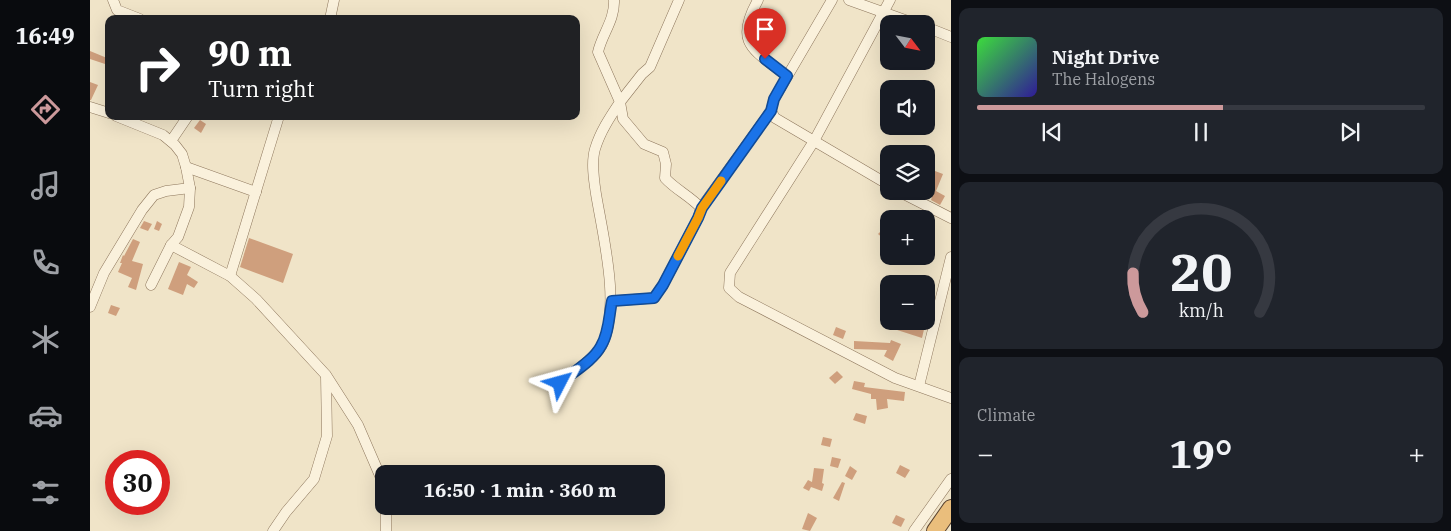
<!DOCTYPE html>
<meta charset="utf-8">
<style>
body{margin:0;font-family:"IBM Plex Serif",serif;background:#20242c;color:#f1f3f6;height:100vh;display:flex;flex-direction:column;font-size:19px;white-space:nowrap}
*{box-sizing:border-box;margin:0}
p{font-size:16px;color:#9ea1a6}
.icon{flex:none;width:28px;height:28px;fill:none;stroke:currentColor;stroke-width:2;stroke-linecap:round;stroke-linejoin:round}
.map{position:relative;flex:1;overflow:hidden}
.drawer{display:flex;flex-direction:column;gap:8px;padding:8px;background:#0d0f14;width:500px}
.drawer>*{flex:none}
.top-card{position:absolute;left:15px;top:15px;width:475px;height:105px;border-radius:10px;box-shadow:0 5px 20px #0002;background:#202124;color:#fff;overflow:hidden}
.needle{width:32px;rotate:122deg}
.fabs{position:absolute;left:790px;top:15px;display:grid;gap:10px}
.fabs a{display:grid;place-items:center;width:55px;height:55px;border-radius:10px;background:#171b24;box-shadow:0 5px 20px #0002;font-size:25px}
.speed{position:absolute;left:15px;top:450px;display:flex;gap:10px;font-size:25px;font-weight:700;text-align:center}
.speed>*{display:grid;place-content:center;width:65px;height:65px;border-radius:50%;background:#171b24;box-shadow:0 5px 20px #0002;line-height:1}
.speed .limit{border:8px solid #d22;background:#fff;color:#111}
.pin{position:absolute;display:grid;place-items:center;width:42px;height:42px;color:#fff;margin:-51px -21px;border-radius:50% 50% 50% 0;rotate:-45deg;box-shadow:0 0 5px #0007}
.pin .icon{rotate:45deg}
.me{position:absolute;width:55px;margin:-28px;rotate:51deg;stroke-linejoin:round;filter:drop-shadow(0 0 4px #0008)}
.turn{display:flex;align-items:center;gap:18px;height:105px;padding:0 20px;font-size:22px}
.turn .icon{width:65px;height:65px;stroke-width:2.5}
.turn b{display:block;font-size:35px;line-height:42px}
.big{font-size:38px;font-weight:700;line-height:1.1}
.drawer .tile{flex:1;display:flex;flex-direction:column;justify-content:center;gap:8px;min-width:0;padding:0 18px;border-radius:10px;background:#20242c}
.drawer .dial{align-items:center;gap:0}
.dial svg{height:130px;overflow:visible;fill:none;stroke:#363941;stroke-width:7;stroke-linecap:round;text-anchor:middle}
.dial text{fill:#f1f3f6;stroke:none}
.song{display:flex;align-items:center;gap:15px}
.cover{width:60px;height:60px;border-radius:8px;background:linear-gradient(135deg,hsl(120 70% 55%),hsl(250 70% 35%))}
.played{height:5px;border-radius:2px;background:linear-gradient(90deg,#cc999b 55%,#363941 55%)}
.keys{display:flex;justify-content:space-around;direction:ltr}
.heat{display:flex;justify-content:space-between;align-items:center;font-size:28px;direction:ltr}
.trip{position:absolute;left:285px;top:465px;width:290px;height:50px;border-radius:10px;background:#171b24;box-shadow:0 5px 20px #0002;font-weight:700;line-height:50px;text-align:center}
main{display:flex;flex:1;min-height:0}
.tab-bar{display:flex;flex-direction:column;width:90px;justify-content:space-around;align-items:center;background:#090b0e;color:#9ea1a6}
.tab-bar .icon{width:35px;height:35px}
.tab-bar .current{color:#cc999b}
.tab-bar b{font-size:22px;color:#f1f3f6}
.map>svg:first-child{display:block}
.building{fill:#cf9f7d}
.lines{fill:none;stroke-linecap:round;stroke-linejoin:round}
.minor-casing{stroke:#8d765c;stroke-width:11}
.trunk-casing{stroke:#5b4430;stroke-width:18}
.minor{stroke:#faf1dc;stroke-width:10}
.trunk{stroke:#eabe7c;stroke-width:16}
.route-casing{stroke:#114b97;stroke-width:12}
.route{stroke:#1a73e8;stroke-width:9}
.slow{stroke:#f59e0b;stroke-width:9}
</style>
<main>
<nav class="tab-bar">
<b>16:49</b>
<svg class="icon current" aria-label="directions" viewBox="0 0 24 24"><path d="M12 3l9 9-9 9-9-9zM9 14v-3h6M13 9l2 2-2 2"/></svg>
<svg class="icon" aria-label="music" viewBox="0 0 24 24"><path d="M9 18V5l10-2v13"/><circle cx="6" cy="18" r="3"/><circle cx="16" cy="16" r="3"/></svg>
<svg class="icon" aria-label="phone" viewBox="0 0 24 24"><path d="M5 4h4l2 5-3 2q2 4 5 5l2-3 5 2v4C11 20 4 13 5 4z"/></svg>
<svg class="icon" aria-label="climate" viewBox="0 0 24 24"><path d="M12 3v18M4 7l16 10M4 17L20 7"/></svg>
<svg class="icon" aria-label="car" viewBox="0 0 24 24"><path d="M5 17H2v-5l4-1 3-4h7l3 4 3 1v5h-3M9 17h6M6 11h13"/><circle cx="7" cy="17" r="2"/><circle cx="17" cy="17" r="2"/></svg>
<svg class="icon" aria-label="filters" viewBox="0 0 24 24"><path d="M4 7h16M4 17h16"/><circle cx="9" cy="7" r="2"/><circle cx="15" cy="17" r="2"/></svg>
</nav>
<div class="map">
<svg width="861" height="531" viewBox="0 0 861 531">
<rect width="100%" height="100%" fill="#f0e4c8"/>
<!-- building -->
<g class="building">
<path d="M0,51L17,58L15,64L0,59Z"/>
<path d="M0,82L8,85L1,100H0Z"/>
<path d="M110,120L116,124L111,133L104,128Z"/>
<path d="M845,171L853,174L846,191L855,196L850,205L841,200L842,197L834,192L836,191V188Z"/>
<path d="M54,221L62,224L58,231L50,228Z"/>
<path d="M67,221L72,224L69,231L64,229Z"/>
<path d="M795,227L799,231V234L794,239L788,234Z"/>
<path d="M159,238L203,254L193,283L150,267Z"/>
<path d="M43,239L50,242L42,261L53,264L46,290L38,287L42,278L28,272L32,263H30L33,255L34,256Z"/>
<path d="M89,262L101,267L97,275L108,282L104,288L97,284L93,295L78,289Z"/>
<path d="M21,305L30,308L26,316L18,313Z"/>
<path d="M806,321L827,324V321H836L832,338L804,329Z"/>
<path d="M746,327L756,331L753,339L743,335Z"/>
<path d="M801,340L811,344L803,361L794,356L797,350L764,349V341L800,343Z"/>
<path d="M747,371L753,377L745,384L739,378Z"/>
<path d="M764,381L775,383L774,387L815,392L814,401L797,399L798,408L787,410L786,399H781V394L762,389Z"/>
<path d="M766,413L777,416L775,424L763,420Z"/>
<path d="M733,437L742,439L740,447L731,445Z"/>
<path d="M742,457L751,459L748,468L740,466Z"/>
<path d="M810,465L820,470L815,478L806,473Z"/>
<path d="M760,466L767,471L762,480L755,476Z"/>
<path d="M724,468L734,469L732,483L734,484L732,491L721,487L719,491L713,488L718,480L722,482Z"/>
<path d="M752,482L755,483L749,501L743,498Z"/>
<path d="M718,513L727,518L720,531L712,529Z"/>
<path d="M806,515L815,519L811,527L802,523Z"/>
</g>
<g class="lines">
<defs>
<g id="minor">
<path d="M23,0L27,10L50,19"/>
<path d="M589,0L560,67L552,74L530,102L533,119L554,144L573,152L576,164L575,178C586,190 600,196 611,208"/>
<path d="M668,0C643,44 664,50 697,76"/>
<path d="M742,0L684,99L681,111L685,118L799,185"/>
<path d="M759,0L826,24"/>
<path d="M800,0L724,141L640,273L639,288L649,297L805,378L861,398"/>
<path d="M240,19L244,0"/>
<path d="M836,27L861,37"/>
<path d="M0,107L19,113"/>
<path d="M26,116L73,135L85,145L92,154L96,167L100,188L99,207L88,237L81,245L61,285"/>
<path d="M81,141L98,116"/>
<path d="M96,167L166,192"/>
<path d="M808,191L861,218"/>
<path d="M81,245L140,276L166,299L236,375L268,425L294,485"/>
<path d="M140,276L189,116"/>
<path d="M522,301L564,298L573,285L608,218L611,208L681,111"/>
<path d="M0,307L14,273L52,210L64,195L76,191L100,188"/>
<path d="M470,383C482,373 506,358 512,345C531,307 513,236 506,194C504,181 501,162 505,149C510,132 520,117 530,102L508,52C512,34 525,20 524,0"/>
<path d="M829,386L861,257"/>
<path d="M183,531L196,512L224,479L237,436L236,376"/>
<path d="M296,531V506"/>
<path d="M824,531L861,479"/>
</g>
<path id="trunk" d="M845,531L861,508"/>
</defs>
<!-- minor casing -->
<use href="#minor" class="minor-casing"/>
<!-- trunk casing -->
<use href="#trunk" class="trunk-casing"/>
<!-- minor -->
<use href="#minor" class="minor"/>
<!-- trunk -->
<use href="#trunk" class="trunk"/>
</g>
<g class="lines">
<defs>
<path id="route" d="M470,383C483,372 503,361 511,346C519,333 519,315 522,301L564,298L573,285L608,218L612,208L681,111L684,99L697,76L675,59"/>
</defs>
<!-- route casing -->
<use href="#route" class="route-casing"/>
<!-- route -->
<use href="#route" class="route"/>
<!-- slow -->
<path class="slow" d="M588,256L608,218L612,208L631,181"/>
</g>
</svg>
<div class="fabs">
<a><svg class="needle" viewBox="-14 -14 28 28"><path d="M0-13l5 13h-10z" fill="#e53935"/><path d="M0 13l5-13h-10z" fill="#9ea1a6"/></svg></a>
<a><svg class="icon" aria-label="sound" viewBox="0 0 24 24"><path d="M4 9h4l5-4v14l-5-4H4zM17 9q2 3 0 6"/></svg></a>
<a><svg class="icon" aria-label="layers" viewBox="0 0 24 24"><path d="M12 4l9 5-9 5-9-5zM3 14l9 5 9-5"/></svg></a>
<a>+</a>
<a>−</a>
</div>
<div class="speed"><div class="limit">30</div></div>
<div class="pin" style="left:675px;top:59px;background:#d93025"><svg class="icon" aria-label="arrive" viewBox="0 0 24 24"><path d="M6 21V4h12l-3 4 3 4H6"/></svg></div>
<svg class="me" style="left:470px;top:383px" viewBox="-20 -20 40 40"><path d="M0-17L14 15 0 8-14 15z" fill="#1a73e8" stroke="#fff" stroke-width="4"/></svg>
<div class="trip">16:50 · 1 min · 360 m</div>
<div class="top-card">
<div class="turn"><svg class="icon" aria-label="right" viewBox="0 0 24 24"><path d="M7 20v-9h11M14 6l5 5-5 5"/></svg><div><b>90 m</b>Turn right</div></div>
</div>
</div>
<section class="drawer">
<div class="tile">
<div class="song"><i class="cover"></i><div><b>Night Drive</b><p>The Halogens</p></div></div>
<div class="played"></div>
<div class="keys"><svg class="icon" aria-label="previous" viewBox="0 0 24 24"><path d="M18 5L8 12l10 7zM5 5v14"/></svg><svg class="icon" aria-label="pause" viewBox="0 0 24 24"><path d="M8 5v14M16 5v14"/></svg><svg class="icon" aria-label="next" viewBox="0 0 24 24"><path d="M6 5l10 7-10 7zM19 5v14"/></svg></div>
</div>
<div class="tile dial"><svg viewBox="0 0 100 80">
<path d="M14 69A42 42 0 1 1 86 69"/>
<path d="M14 69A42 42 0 0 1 8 45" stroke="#cc999b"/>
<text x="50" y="56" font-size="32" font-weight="700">20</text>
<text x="50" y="72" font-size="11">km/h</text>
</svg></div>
<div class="tile"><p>Climate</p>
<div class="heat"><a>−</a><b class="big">19°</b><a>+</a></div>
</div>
</section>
</main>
